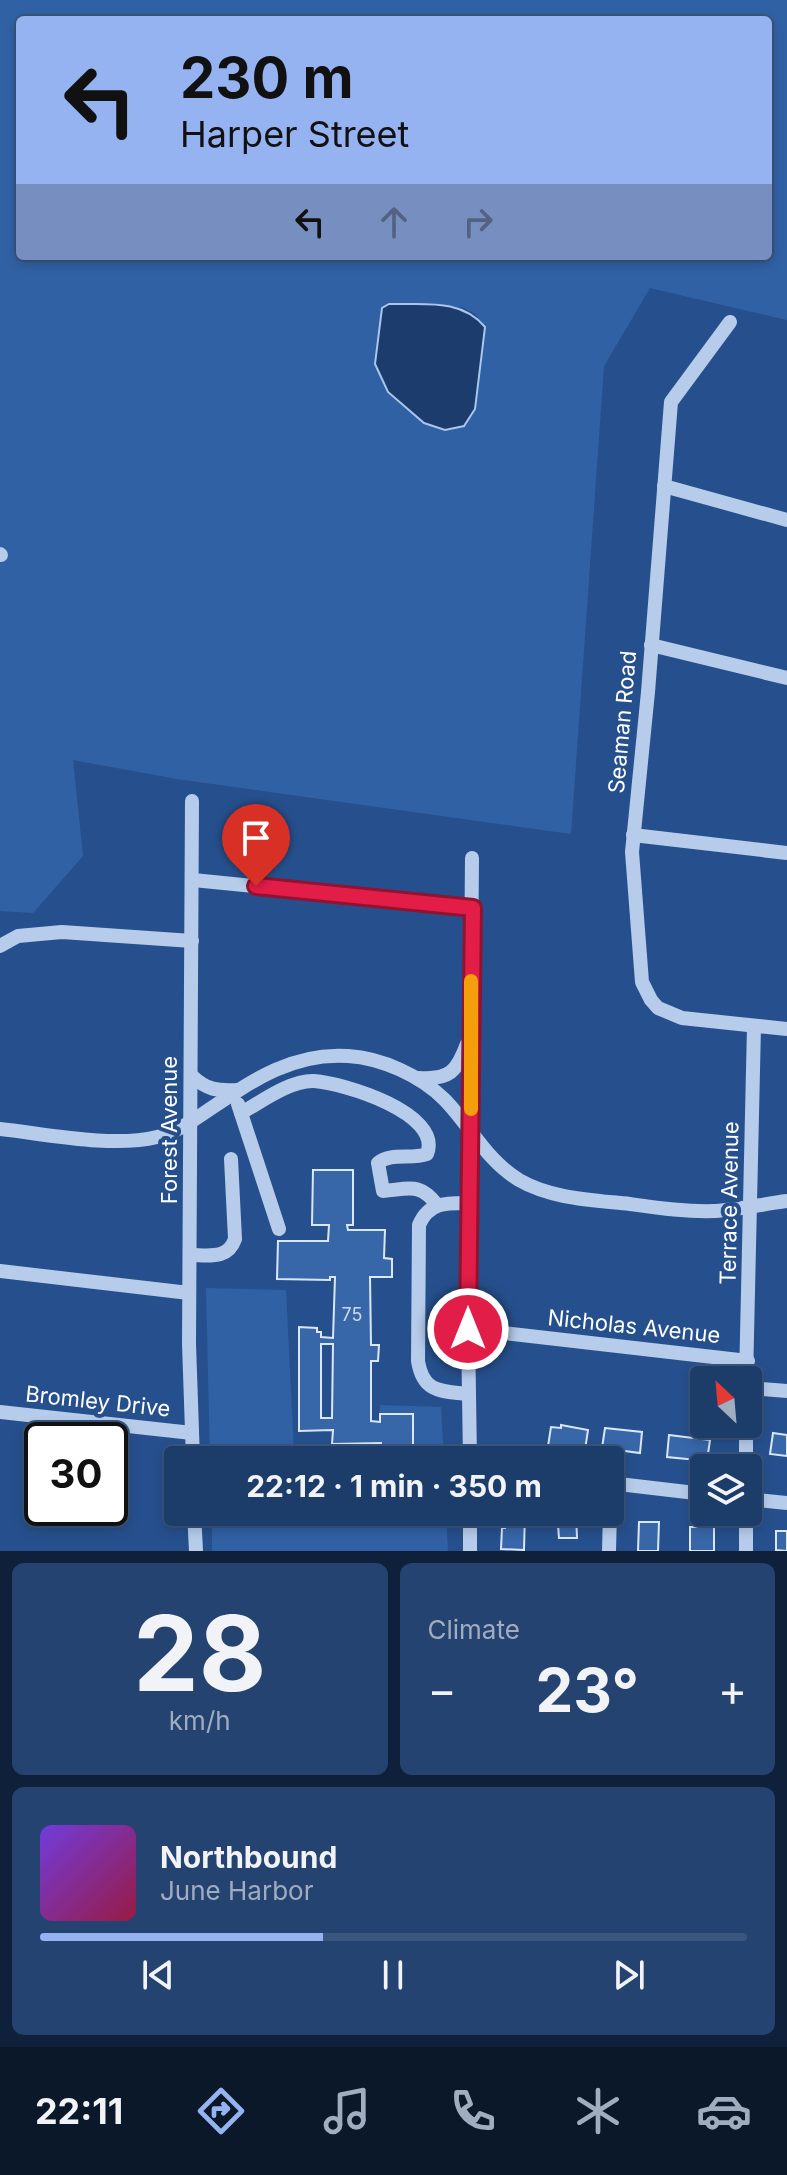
<!DOCTYPE html>
<meta charset="utf-8">
<style>
body{margin:0;font-family:Inter,sans-serif;background:#254370;color:#f1f3f6;height:100vh;display:flex;flex-direction:column;font-size:30px;white-space:nowrap}
*{box-sizing:border-box;margin:0}
p{font-size:26px;color:#a0adc1}
.icon{flex:none;width:44px;height:44px;fill:none;stroke:currentColor;stroke-width:2;stroke-linecap:round;stroke-linejoin:round}
.map{position:relative;height:1551px;overflow:hidden}
.details{display:flex;flex-direction:column;gap:12px;padding:12px;background:#0f213a;flex:1}
.details>*{flex:none}
.top-card{position:absolute;left:16px;top:16px;width:756px;height:244px;border-radius:8px;box-shadow:0 4px 12px #0003,0 0 0 2px #3a567e;background:#95b2f1;color:#111;overflow:hidden}
.needle{width:52px;rotate:334deg}
.tools{position:absolute;left:690px;top:1366px;display:grid;gap:16px}
.tools a{display:grid;place-items:center;width:72px;height:72px;border-radius:8px;background:#1c3c6a;box-shadow:0 4px 12px #0003,0 0 0 2px #3a567e;font-size:40px}
.speed{position:absolute;left:24px;top:1422px;display:flex;gap:16px;font-size:40px;font-weight:700;text-align:center}
.speed>*{display:grid;place-content:center;width:104px;height:104px;border-radius:50%;background:#1c3c6a;box-shadow:0 4px 12px #0003,0 0 0 2px #3a567e;line-height:1}
.speed .limit{border:4px solid #111;border-radius:12px;background:#fff;color:#111}
.pin{position:absolute;display:grid;place-items:center;width:68px;height:68px;color:#fff;margin:-82px -34px;border-radius:50% 50% 50% 0;rotate:-45deg;box-shadow:0 0 8px #0007}
.pin .icon{rotate:45deg}
.me{position:absolute;width:88px;margin:-44px;rotate:0deg;stroke-linejoin:round;filter:drop-shadow(0 0 6px #0008)}
.turn{display:flex;align-items:center;gap:28px;height:168px;padding:0 32px;font-size:36px}
.turn .icon{width:104px;height:104px;stroke-width:2.5}
.turn b{display:block;font-size:56px;line-height:68px}
.lanes{display:flex;align-items:center;height:76px;padding:0 32px;background:#0003;justify-content:center;gap:40px;direction:ltr}
.lanes .off{opacity:.35}
.big{font-size:60px;font-weight:700;line-height:1.1}
.details .card{flex:1;display:flex;flex-direction:column;justify-content:center;gap:12px;min-width:0;padding:0 28px;border-radius:12px;background:#254370}
.details .dial{align-items:center;gap:0}
.dial b{font-size:104px;line-height:1}
.song{display:flex;align-items:center;gap:24px}
.cover{width:96px;height:96px;border-radius:12px;background:linear-gradient(135deg,hsl(260 70% 55%),hsl(340 70% 35%))}
.played{height:8px;border-radius:4px;background:linear-gradient(90deg,#95b2f1 40%,#3a567e 40%)}
.keys{display:flex;justify-content:space-around;direction:ltr}
.heat{display:flex;justify-content:space-between;align-items:center;font-size:44px;direction:ltr}
.details .tiles{flex:1;display:grid;gap:12px;grid-template-columns:1fr 1fr}
.card:last-child{grid-column:span 2}
.trip{position:absolute;left:164px;top:1446px;width:460px;height:80px;border-radius:8px;background:#1c3c6a;box-shadow:0 4px 12px #0003,0 0 0 2px #3a567e;font-weight:700;line-height:80px;text-align:center}
.menu{display:flex;height:128px;justify-content:space-around;align-items:center;background:#0b182a;color:#a0adc1}
.menu .icon{width:56px;height:56px}
.menu .current{color:#95b2f1}
.menu b{font-size:36px;color:#f1f3f6}
.map>svg:first-child{display:block}
.green{fill:#3161a5;fill-rule:evenodd}
.water{fill:#1b3c6d;stroke:#aac6eb;stroke-width:2}
.building{fill:#3767a9;stroke:#dae7f8;stroke-width:2;fill-rule:evenodd}
.lines{fill:none;stroke-linecap:round;stroke-linejoin:round}
.minor{stroke:#b6ccea;stroke-width:14}
.route-casing{stroke:#92132f;stroke-width:20}
.route{stroke:#e11d48;stroke-width:14}
.slow{stroke:#f59e0b;stroke-width:14}
.labels{text-anchor:middle;stroke-width:8;stroke-linejoin:round;paint-order:stroke}
.number-label{font-size:18px;fill:#cdd9ea}
.street-label{font-size:22px;fill:#fff;stroke:#26508d}
</style>
<div class="map">
<svg width="787" height="1551" viewBox="0 0 787 1551">
<rect width="100%" height="100%" fill="#26508d"/>
<!-- green -->
<g class="green">
<path d="M0,0H787V320L650,288L604,366L571,834L177,779L73,760L83,856L33,913L0,911ZM20,20H768V256H20ZM462,307L475,314L485,327L475,409L375,364L380,332Z"/>
<path d="M206,1288L286,1290L294,1453L378,1454L380,1405L441,1407L444,1460H210Z"/>
<path d="M212,1512H446L448,1551H212Z"/>
</g>
<!-- water -->
<path class="water" d="M389,304C424,305 461,298 485,327L475,409L464,426L445,430L424,423L388,392L375,364L382,308Z"/>
<!-- building -->
<g class="building">
<path d="M313,1170H353V1225H347L348,1230H385L384,1258L392,1259V1277H370L371,1345H379L378,1361H371V1421L380,1422V1414H413V1460H380L381,1443L332,1444L333,1430L299,1431V1327L317,1328V1332H321V1337L333,1338L335,1277H330V1280L277,1279L278,1241H328L329,1225H312ZM321,1344H333L332,1418H321Z"/>
<path d="M561,1425L588,1430L585,1450L548,1446L551,1427L561,1428Z"/>
<path d="M605,1428L642,1432L640,1453L602,1448Z"/>
<path d="M773,1433L787,1435V1456L770,1454Z"/>
<path d="M669,1435L710,1440L707,1461L667,1457Z"/>
<path d="M507,1512H525L524,1550L501,1549L502,1528H505Z"/>
<path d="M557,1512H576L577,1538H559Z"/>
<path d="M639,1522H659L658,1551H638Z"/>
<rect x="690" y="1527" width="24" height="24"/>
<path d="M776,1531H787V1551L776,1550Z"/>
</g>
<g class="lines">
<!-- minor -->
<g class="minor">
<path d="M730,322L671,402L648,692L632,852L642,982L651,1000L658,1008L682,1018L787,1029"/>
<path d="M664,486L787,520"/>
<path d="M0,554L1,555"/>
<path d="M651,645L787,678"/>
<path d="M192,801L189,1344L193,1460"/>
<path d="M633,835L787,853"/>
<path d="M193,880L473,908"/>
<path d="M0,946L18,936L62,932L192,941"/>
<path d="M192,1076C207,1090 217,1091 238,1090"/>
<path d="M419,1078C450,1080 457,1071 467,1044"/>
<path d="M238,1104L279,1229"/>
<path d="M241,1113C261,1102 290,1080 314,1081C343,1083 443,1113 427,1154C411,1160 392,1152 378,1163L383,1191C409,1189 420,1182 437,1205"/>
<path d="M0,1129C46,1134 112,1148 157,1137C175,1133 194,1120 210,1109C253,1080 294,1052 348,1056C382,1058 421,1076 445,1100C471,1127 486,1160 519,1180C552,1199 593,1200 630,1204C659,1208 687,1212 715,1211C739,1210 763,1204 787,1201"/>
<path d="M469,1203C446,1203 429,1202 419,1225L418,1361C423,1393 441,1391 469,1394"/>
<path d="M190,1255C208,1255 228,1260 235,1239L231,1159"/>
<path d="M0,1271L189,1293"/>
<path d="M468,1329L748,1361"/>
<path d="M746,1380L754,1026"/>
<path d="M748,1388L787,1391"/>
<path d="M0,1412L192,1433"/>
<path d="M746,1424V1468"/>
<path d="M470,1460L468,1329L472,858"/>
<path d="M610,1483L704,1494"/>
<path d="M748,1499L787,1503"/>
<path d="M194,1512L196,1551"/>
<path d="M470,1512V1551"/>
<path d="M609,1551L610,1512"/>
<path d="M746,1551V1512"/>
</g>
</g>
<g class="lines">
<defs>
<path id="route" d="M256,886L473,908L468,1329"/>
</defs>
<!-- route casing -->
<use href="#route" class="route-casing"/>
<!-- route -->
<use href="#route" class="route"/>
<!-- slow -->
<path class="slow" d="M471,1109V981"/>
</g>
<g class="labels">
<!-- number labels -->
<g class="number-label">
<text x="352" y="1321">75</text>
</g>
<!-- street labels -->
<g class="street-label">
<text transform="translate(622 722) rotate(-85)" y="8">Seaman Road</text>
<text transform="translate(169 1130) rotate(-90)" y="8">Forest Avenue</text>
<text transform="translate(729 1203) rotate(-89)" y="8">Terrace Avenue</text>
<text transform="translate(634 1326) rotate(6)" y="8">Nicholas Avenue</text>
<text transform="translate(98 1401) rotate(6)" y="8">Bromley Drive</text>
</g>
</g>
</svg>
<div class="tools">
<a><svg class="needle" viewBox="-14 -14 28 28"><path d="M0-13l5 13h-10z" fill="#e53935"/><path d="M0 13l5-13h-10z" fill="#a0adc1"/></svg></a>
<a><svg class="icon" aria-label="layers" viewBox="0 0 24 24"><path d="M12 4l9 5-9 5-9-5zM3 14l9 5 9-5"/></svg></a>
</div>
<div class="speed"><div class="limit">30</div></div>
<div class="pin" style="left:256px;top:886px;background:#d93025"><svg class="icon" aria-label="arrive" viewBox="0 0 24 24"><path d="M6 21V4h12l-3 4 3 4H6"/></svg></div>
<svg class="me" style="left:468px;top:1329px" viewBox="-20 -20 40 40"><circle r="17" fill="#e11d48" stroke="#fff" stroke-width="3"/><path d="M0-11L8 9 0 5-8 9z" fill="#fff"/></svg>
<div class="trip">22:12 · 1 min · 350 m</div>
<div class="top-card">
<div class="turn"><svg class="icon" aria-label="left" viewBox="0 0 24 24"><path d="M17 20v-9H6M10 6l-5 5 5 5"/></svg><div><b>230 m</b>Harper Street</div></div>
<div class="lanes"><svg class="icon" aria-label="left" viewBox="0 0 24 24"><path d="M17 20v-9H6M10 6l-5 5 5 5"/></svg><svg class="icon off" aria-label="ahead" viewBox="0 0 24 24"><path d="M12 20V5M6 11l6-6 6 6"/></svg><svg class="icon off" aria-label="right" viewBox="0 0 24 24"><path d="M7 20v-9h11M14 6l5 5-5 5"/></svg></div>
</div>
</div>
<section class="details">
<div class="tiles">
<div class="card dial"><b>28</b><p>km/h</p></div>
<div class="card"><p>Climate</p>
<div class="heat"><a>−</a><b class="big">23°</b><a>+</a></div>
</div>
<div class="card">
<div class="song"><i class="cover"></i><div><b>Northbound</b><p>June Harbor</p></div></div>
<div class="played"></div>
<div class="keys"><svg class="icon" aria-label="previous" viewBox="0 0 24 24"><path d="M18 5L8 12l10 7zM5 5v14"/></svg><svg class="icon" aria-label="pause" viewBox="0 0 24 24"><path d="M8 5v14M16 5v14"/></svg><svg class="icon" aria-label="next" viewBox="0 0 24 24"><path d="M6 5l10 7-10 7zM19 5v14"/></svg></div>
</div>
</div>
</section>
<nav class="menu">
<b>22:11</b>
<svg class="icon current" aria-label="directions" viewBox="0 0 24 24"><path d="M12 3l9 9-9 9-9-9zM9 14v-3h6M13 9l2 2-2 2"/></svg>
<svg class="icon" aria-label="music" viewBox="0 0 24 24"><path d="M9 18V5l10-2v13"/><circle cx="6" cy="18" r="3"/><circle cx="16" cy="16" r="3"/></svg>
<svg class="icon" aria-label="phone" viewBox="0 0 24 24"><path d="M5 4h4l2 5-3 2q2 4 5 5l2-3 5 2v4C11 20 4 13 5 4z"/></svg>
<svg class="icon" aria-label="climate" viewBox="0 0 24 24"><path d="M12 3v18M4 7l16 10M4 17L20 7"/></svg>
<svg class="icon" aria-label="car" viewBox="0 0 24 24"><path d="M5 17H2v-5l4-1 3-4h7l3 4 3 1v5h-3M9 17h6M6 11h13"/><circle cx="7" cy="17" r="2"/><circle cx="17" cy="17" r="2"/></svg>
</nav>
